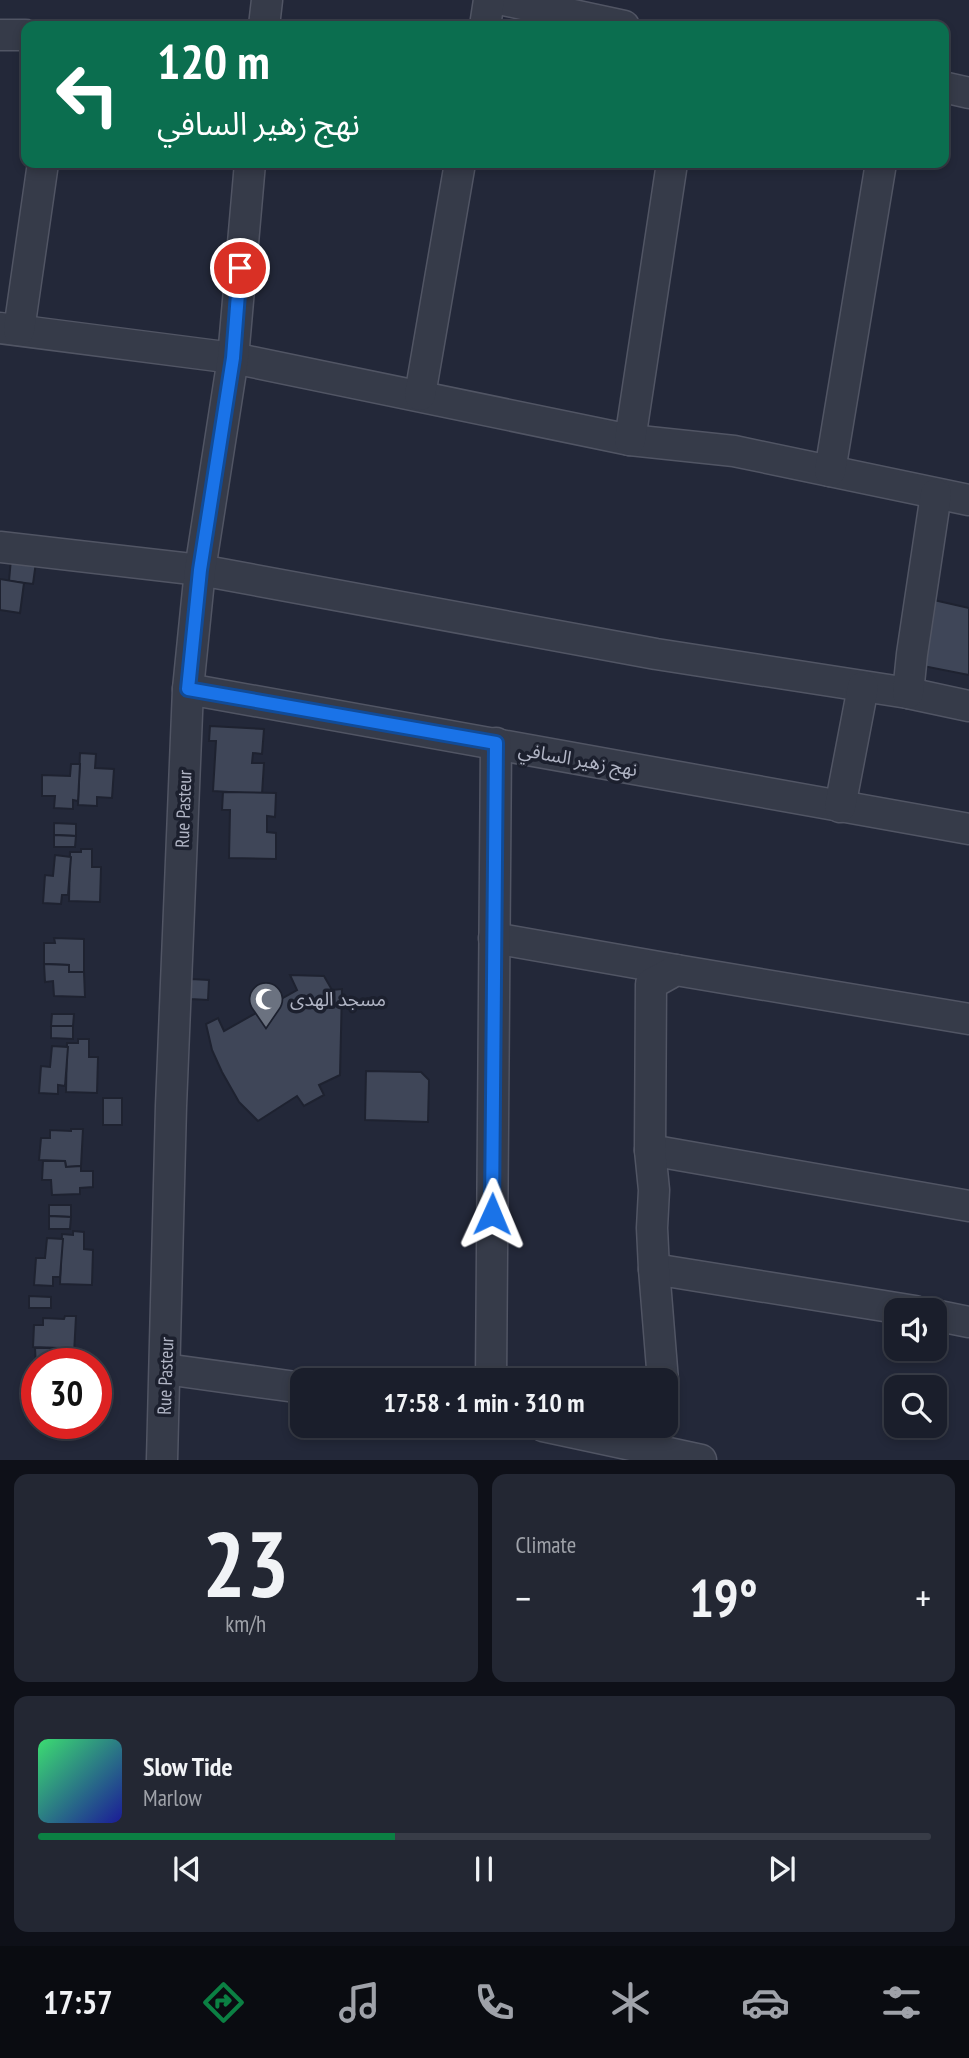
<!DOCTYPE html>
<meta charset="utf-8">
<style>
body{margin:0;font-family:"PT Sans Narrow","Noto Sans Arabic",sans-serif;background:#232733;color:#f1f3f6;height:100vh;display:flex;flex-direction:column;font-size:26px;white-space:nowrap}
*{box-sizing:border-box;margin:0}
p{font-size:23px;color:#9fa2a9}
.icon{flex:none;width:38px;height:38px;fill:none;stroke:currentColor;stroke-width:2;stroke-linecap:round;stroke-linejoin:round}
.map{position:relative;height:1460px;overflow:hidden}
.details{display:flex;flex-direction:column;gap:14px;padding:14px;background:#0e1018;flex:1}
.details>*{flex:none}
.top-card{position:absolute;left:21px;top:21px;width:928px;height:147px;border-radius:14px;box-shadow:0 4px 10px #0003,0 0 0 2px #383c47;background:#0b6e4f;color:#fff;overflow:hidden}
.fabs{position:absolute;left:884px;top:1298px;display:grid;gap:14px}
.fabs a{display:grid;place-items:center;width:63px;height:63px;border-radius:14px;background:#1a1e2b;box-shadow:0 4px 10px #0003,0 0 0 2px #383c47;font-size:35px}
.speed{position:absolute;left:21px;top:1348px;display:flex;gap:14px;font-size:35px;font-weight:700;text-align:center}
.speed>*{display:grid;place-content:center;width:91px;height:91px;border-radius:50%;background:#1a1e2b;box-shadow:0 4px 10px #0003,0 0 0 2px #383c47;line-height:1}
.speed .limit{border:10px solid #d22;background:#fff;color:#111}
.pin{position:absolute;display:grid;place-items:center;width:60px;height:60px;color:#fff;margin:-30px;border:4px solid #fff;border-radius:50%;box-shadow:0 2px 7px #0007}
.me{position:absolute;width:77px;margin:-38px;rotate:1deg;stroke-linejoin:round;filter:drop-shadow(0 0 5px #0008)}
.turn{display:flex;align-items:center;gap:24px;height:147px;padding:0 21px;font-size:32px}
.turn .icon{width:91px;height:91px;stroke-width:2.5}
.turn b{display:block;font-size:49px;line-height:60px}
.big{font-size:52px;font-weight:700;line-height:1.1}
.details .card{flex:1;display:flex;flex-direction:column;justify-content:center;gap:10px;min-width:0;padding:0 24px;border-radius:14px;background:#232733}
.details .dial{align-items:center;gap:0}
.dial b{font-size:91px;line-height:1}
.song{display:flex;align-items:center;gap:21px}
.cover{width:84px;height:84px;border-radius:10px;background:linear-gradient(135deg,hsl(140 70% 55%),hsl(240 70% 35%))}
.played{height:7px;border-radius:4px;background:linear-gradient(90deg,#0b8043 40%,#383c47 40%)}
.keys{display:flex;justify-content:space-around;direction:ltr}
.heat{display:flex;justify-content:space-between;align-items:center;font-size:38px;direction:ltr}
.details .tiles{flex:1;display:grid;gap:14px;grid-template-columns:1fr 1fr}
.card:last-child{grid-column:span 2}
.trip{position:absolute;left:290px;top:1368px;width:388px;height:70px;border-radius:14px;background:#1a1e2b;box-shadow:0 4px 10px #0003,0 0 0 2px #383c47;font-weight:700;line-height:70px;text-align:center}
.tabs{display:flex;height:112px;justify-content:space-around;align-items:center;background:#0a0c11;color:#9fa2a9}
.tabs .icon{width:49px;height:49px}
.tabs .on{color:#0b8043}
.tabs b{font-size:32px;color:#f1f3f6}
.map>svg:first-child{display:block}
.building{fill:#3f4658;stroke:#1e2230;stroke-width:2}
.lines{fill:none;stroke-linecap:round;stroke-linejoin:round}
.street-casing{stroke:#515564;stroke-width:33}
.street{stroke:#363b49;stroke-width:30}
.route-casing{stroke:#114b97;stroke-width:18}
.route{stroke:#1a73e8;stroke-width:12}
.labels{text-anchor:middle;stroke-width:7;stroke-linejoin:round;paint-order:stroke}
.street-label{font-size:19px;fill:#b1b5c5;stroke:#1c202e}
.poi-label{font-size:19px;fill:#b1b5c5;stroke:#1c202e;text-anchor:start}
</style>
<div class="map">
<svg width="969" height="1460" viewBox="0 0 969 1460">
<rect width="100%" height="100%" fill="#232839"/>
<!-- building -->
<g class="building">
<path d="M11,559L36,562L33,584L9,581Z"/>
<path d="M0,579L24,583L20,613L0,610Z"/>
<path d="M925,598L969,608V675L918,665Z"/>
<path d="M210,726L264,729L262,754L253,753L252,763H264L262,794L213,791L216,741H209Z"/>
<path d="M80,753L96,754L95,768L114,769L112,798L97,797V806L78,805Z"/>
<path d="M71,764H80L78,801L73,800V809L54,808L55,796H42V775L70,776Z"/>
<path d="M223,792L276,793L275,817L267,816V832L276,833V859L229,858L230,810H222Z"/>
<path d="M54,823L76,824V836L54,835Z"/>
<path d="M54,835L76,836L75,847H54Z"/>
<path d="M81,849H92V867H101L100,902L69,901L70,852H81Z"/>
<path d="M55,855L71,857L68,895H62L61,904L43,903L45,875L53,876Z"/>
<path d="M54,938L84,939V972H69V965L44,964V943H55Z"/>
<path d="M44,964L69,965V972H84L85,997L54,996L53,981L45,982Z"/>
<path d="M290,975L324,976L332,990L342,989L340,1075L319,1085L324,1095L304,1106L297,1096L258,1121L239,1102L222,1072L212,1050L206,1024L218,1018L224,1031L297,990Z"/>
<path d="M191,979L209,980L208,1000L190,999Z"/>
<path d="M52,1014H74L73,1026H51Z"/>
<path d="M51,1026H73V1039L51,1038Z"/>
<path d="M78,1039H89V1057H98L97,1093L66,1092L67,1043H78Z"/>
<path d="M52,1046L68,1047L65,1086L58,1085V1094L39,1093L41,1066L50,1067Z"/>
<path d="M366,1071L421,1072L429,1080L428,1122L365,1120Z"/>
<rect x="103" y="1098" width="19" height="27"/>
<path d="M71,1129H83L81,1166L66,1167L65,1161L39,1160L41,1138H50V1130L71,1131Z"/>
<path d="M43,1161H65L66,1167L81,1166V1171H93V1187L80,1188V1194L52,1195L51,1180H42Z"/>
<path d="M49,1205H71V1217L49,1216Z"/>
<path d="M49,1216L71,1217L70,1229H49Z"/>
<path d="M73,1231L84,1232V1249L93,1250L92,1285L60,1284L62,1234L73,1235Z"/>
<path d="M47,1238L63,1239L60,1277H53V1286L34,1285L36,1258H45Z"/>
<path d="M29,1296L51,1297V1308H29Z"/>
<path d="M65,1316H76L74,1354H59V1348L33,1347L34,1325H43V1318L64,1319Z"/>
<path d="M35,1348H59V1354H74V1359H86V1363H37L36,1367Z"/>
</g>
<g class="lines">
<defs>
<g id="street">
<path d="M504,0L624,26"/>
<path d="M264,26L267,0"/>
<path d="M485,26L489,0"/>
<path d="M0,35H26"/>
<path d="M943,87L969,93"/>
<path d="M0,328L233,358L630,440L734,451L969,500"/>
<path d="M19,330L43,163"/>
<path d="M420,395L460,163"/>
<path d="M630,440L672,163"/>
<path d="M830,471L881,163"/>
<path d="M0,547L200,570L656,654L908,693L969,706"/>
<path d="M188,689L969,829"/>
<path d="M908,693L912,654L936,494"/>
<path d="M840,807L863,687"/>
<path d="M494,938L676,970"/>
<path d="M650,1150L969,1206"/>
<path d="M654,1269L915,1311"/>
<path d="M934,1315L969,1322"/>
<path d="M165,1369L303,1388"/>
<path d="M491,1381L496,743"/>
<path d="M663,1381L654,1269L652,1228L654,1190L650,1150L651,984L676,970L969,1019"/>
<path d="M543,1426L701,1460"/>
<path d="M162,1460L171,1106L188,689L200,570L233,358L250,163"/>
</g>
</defs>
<!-- street casing -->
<use href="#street" class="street-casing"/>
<!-- street -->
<use href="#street" class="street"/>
</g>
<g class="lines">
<defs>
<path id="route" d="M240,268L233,358L200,570L188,689L496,743L492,1214"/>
</defs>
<!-- route casing -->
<use href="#route" class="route-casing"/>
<!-- route -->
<use href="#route" class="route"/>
</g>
<!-- icons -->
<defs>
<symbol id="mosque-pin" viewBox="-11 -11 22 30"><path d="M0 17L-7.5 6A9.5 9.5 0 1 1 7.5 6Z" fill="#6b7280" stroke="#1c202e"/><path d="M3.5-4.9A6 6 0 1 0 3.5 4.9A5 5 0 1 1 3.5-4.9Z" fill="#fff"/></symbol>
</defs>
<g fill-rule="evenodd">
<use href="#mosque-pin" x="247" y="980" width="38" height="52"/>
</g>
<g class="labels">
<!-- street labels -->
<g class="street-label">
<text transform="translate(578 759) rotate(10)" y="7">نهج زهير السافي</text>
<text transform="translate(183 809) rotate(-88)" y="7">Rue Pasteur</text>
<text transform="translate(165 1376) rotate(-88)" y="7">Rue Pasteur</text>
</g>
<!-- poi labels -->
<g class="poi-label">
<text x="290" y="1006">مسجد الهدى</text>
</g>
</g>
</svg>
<div class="fabs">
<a><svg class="icon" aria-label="sound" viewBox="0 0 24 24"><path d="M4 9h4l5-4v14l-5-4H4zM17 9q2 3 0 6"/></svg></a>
<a><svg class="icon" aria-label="search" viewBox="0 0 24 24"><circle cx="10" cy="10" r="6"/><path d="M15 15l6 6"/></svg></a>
</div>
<div class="speed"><div class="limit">30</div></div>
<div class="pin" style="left:240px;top:268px;background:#d93025"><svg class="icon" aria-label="arrive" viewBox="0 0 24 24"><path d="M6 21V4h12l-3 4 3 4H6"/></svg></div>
<svg class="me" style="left:492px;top:1214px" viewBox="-20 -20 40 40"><path d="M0-17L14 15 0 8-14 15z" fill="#1a73e8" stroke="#fff" stroke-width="4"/></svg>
<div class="trip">17:58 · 1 min · 310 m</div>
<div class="top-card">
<div class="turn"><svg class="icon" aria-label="left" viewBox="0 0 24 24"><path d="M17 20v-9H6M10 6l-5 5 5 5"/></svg><div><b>120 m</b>نهج زهير السافي</div></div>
</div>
</div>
<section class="details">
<div class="tiles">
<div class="card dial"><b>23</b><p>km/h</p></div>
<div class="card"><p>Climate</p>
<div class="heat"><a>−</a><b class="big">19°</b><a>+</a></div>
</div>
<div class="card">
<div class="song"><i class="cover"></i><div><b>Slow Tide</b><p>Marlow</p></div></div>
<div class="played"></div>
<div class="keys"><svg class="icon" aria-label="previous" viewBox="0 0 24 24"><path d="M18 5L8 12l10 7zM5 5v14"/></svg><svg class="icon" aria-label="pause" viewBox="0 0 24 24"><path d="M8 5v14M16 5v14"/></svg><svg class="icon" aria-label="next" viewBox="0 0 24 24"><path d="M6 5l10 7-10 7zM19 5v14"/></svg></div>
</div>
</div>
</section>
<nav class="tabs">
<b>17:57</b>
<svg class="icon on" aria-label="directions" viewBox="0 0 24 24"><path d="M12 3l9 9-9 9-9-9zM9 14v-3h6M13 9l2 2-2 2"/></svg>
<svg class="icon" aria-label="music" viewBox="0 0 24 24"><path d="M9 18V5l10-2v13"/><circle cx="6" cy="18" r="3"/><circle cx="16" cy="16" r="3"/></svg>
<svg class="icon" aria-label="phone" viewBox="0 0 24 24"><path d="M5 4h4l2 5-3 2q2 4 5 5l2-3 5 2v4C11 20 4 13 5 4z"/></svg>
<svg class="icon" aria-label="climate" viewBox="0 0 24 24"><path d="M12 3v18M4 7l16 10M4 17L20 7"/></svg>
<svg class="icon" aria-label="car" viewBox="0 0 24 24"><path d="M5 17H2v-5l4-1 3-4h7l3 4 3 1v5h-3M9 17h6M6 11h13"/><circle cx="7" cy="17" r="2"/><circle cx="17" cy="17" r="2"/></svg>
<svg class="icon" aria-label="filters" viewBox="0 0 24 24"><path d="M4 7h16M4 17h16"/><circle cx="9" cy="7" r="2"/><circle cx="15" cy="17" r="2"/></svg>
</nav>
